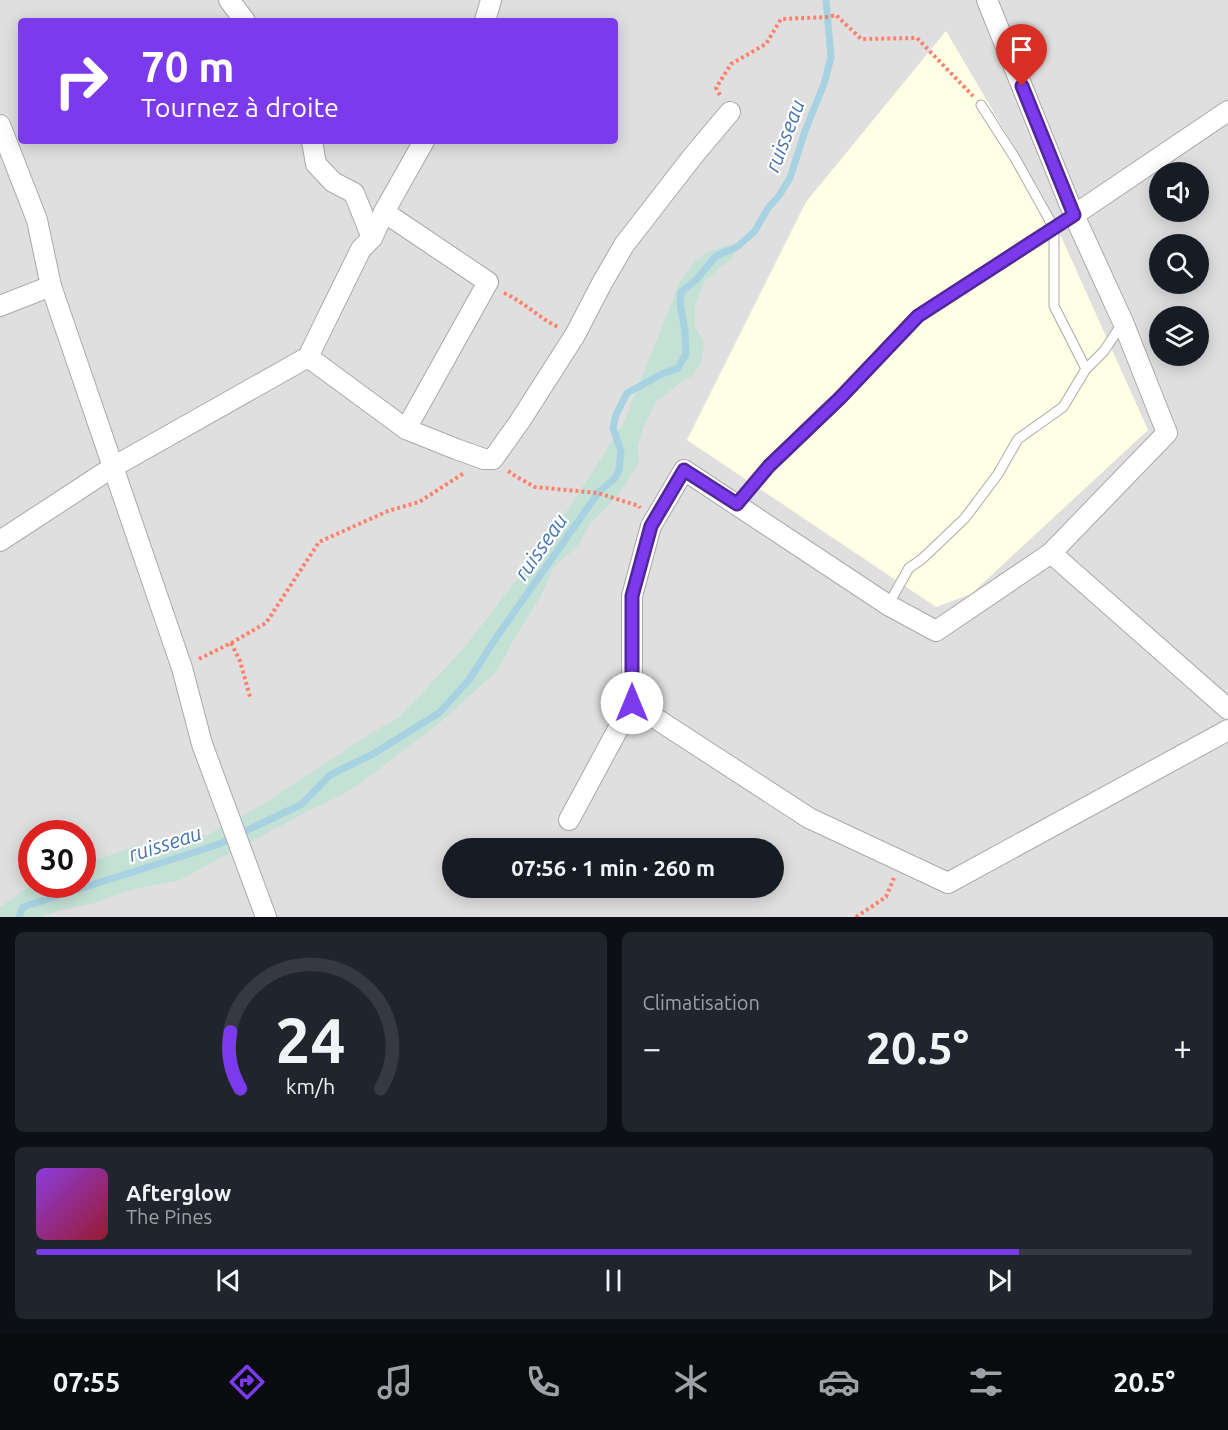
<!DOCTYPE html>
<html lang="fr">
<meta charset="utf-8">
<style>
body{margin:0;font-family:Ubuntu,sans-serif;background:#20242c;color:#f1f3f6;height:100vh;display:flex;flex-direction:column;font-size:22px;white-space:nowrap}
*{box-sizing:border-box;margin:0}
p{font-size:20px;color:#9ea1a6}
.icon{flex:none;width:33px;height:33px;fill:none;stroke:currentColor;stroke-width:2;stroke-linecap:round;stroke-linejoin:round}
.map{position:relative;height:917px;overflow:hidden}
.details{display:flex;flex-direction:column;gap:15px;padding:15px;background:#0d0f14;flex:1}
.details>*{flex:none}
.banner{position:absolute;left:18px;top:18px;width:600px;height:126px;border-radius:6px;box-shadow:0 3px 15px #0003;background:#7c3aed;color:#fff;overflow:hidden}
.buttons{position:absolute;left:1149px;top:162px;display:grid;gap:12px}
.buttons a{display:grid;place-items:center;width:60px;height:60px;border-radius:50%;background:#171b24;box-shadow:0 3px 15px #0003;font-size:30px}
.speed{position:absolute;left:18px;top:820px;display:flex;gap:12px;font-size:30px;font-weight:700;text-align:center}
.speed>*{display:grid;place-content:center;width:78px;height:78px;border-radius:50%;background:#171b24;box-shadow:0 3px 15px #0003;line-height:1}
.speed .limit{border:9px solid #d22;background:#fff;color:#111}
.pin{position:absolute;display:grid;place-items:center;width:51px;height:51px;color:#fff;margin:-62px -26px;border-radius:50% 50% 50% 0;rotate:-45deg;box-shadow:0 0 6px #0007}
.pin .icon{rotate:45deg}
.me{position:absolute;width:66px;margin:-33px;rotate:0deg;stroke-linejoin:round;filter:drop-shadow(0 0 4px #0008)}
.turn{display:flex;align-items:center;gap:21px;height:126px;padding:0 24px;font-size:27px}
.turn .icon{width:78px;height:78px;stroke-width:2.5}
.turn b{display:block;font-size:42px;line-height:51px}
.big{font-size:45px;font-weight:700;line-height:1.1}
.details .card{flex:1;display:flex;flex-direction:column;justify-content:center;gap:9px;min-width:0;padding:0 21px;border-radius:9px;background:#20242c}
.details .dial{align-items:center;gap:0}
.dial svg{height:156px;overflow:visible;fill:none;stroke:#363941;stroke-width:7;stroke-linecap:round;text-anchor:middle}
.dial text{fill:#f1f3f6;stroke:none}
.song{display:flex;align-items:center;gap:18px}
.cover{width:72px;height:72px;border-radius:9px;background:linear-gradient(135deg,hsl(270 70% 55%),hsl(350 70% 35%))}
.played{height:6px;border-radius:3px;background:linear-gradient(90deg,#7c3aed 85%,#363941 85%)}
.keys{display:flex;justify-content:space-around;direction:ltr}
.heat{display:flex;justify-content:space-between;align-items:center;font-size:33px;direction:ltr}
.details .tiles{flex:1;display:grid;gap:15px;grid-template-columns:1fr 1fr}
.card:last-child{grid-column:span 2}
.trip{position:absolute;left:442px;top:838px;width:342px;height:60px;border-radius:30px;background:#171b24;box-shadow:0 3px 15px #0003;font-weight:700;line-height:60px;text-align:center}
.menu{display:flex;height:96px;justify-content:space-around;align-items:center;background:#090b0e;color:#9ea1a6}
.menu .icon{width:42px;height:42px}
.menu .selected{color:#7c3aed}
.menu b{font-size:27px;color:#f1f3f6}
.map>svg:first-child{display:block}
.residential{fill:#e0dfdf;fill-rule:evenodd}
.education{fill:#feffe4}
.wetland{fill:#c4e1d5}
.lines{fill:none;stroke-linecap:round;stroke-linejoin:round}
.stream{stroke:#a7d2e1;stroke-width:7}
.lane-casing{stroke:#a9a9a9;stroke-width:11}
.street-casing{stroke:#a9a9a9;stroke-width:22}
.path{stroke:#ff816c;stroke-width:4;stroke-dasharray:3 3;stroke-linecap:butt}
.lane{stroke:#fff;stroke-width:9}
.street{stroke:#fff;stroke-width:20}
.route-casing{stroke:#51269a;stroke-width:15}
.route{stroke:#7c3aed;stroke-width:10}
.labels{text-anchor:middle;stroke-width:4.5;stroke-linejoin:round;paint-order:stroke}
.water-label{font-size:21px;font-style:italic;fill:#4576af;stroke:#fff}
</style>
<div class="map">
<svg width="1228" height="917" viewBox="0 0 1228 917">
<rect width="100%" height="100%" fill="#f2efe8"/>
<!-- residential -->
<path class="residential" d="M0,0H1228V917H0ZM21,21H615V141H21ZM1160,172H1198V212H1160ZM1160,244H1198V284H1160ZM1160,316H1198V356H1160ZM32,834H82V885H32ZM453,849H774V888H453Z"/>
<!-- education -->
<path class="education" d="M946,31L1043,196L1148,430L971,594L936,607L687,440L806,202Z"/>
<!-- wetland -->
<path class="wetland" d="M724,246L737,247L732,259L715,272L704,282L695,303V328L705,341L701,362L694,375L684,380L656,402L643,428L638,446L639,462L620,493L589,525L579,544L553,569L542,594L517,634L497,671L437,725L357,786L338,797L310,810L180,880L134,889L94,903L58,911L42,917H0V907L32,885H82L83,865L138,845L207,835L257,808L373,732L400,717L462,650L524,571L546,537L569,508L623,424L680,281C695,260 699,255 724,246Z"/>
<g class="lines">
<!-- stream -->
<path class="stream" d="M19,917L23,907L217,845L302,804L330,775L373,754L439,713L469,680L496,638L598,493L615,478L619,470L621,451L613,428L616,415L627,393L662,374L678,368L686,354L685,331L680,304L681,292L696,280L716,256L737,247L755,231L768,208L778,197L790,178L805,131L824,84L831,57L826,0"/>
<defs>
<g id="lane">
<path d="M981,105L1015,158L1054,228V306L1086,369"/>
<path d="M737,504L769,466L840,398L918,316L1074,215"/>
<path d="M888,605L909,568L922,559L965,518L998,474L1018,439L1063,407L1086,369L1104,351L1123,322"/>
</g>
<g id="street">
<path d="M229,0L245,21"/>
<path d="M987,0L1074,215"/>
<path d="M485,21L491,0"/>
<path d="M1228,111L1074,215L1123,322L1167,433L1051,553L1228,709"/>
<path d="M0,125L37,220L51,286L182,668L202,744L266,917"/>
<path d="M312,141L316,164L333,182L354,193L372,238"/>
<path d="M384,212L488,282L406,429"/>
<path d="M0,306L51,286"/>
<path d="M308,357L406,429L456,449L484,459H493L520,421L575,335L602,283L624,245L693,156L730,112"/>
<path d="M0,541L113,467L308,357L361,249L372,238L384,212L424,141"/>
<path d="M632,703L809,818L948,883L1228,730"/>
<path d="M569,820L632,703V596L651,526L684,470L888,605L936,631L1051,553"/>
</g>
</defs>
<!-- lane casing -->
<use href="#lane" class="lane-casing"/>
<!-- street casing -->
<use href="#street" class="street-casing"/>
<!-- path -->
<g class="path">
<path d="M720,95L716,88L731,64L766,44L781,19L828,17L836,15L861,39L917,38L973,96"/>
<path d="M504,293C524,302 539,318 558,327"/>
<path d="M508,471L517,477L535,487L598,493L639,506L640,508"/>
<path d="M231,643L240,661L250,697"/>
<path d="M199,659L231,643L266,623L319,542L388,511L419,502L464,473"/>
<path d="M856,917L886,897L894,878"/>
</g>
<!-- lane -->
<use href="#lane" class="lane"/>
<!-- street -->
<use href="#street" class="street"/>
</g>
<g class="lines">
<defs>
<path id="route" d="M632,703V596L651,526L684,470L737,504L769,466L840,398L918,316L1074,215L1022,86"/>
</defs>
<!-- route casing -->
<use href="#route" class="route-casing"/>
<!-- route -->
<use href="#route" class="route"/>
</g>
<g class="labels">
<!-- water labels -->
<g class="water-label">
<text transform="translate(785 136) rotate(-69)" y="7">ruisseau</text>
<text transform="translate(541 547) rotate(-55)" y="7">ruisseau</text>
<text transform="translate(165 844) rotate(-18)" y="7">ruisseau</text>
</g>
</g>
</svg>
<div class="buttons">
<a><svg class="icon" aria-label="sound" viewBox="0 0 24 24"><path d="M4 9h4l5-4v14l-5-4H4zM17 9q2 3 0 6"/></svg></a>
<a><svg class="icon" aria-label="search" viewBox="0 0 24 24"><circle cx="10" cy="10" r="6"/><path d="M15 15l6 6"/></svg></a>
<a><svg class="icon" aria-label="layers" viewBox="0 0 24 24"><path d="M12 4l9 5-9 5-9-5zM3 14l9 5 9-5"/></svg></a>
</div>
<div class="speed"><div class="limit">30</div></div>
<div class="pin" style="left:1022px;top:86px;background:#d93025"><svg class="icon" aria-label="arrive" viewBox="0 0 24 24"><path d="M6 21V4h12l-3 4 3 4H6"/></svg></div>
<svg class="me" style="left:632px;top:703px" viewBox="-20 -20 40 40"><circle r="19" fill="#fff"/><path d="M0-13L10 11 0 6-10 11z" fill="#7c3aed"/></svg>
<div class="trip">07:56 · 1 min · 260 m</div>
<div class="banner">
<div class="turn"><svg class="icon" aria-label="right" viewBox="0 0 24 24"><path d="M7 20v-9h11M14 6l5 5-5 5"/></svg><div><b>70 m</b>Tournez à droite</div></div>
</div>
</div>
<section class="details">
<div class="tiles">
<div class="card dial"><svg viewBox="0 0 100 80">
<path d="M14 69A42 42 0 1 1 86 69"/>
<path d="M14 69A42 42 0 0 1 9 40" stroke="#7c3aed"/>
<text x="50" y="56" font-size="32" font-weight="700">24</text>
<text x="50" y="72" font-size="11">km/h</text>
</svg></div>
<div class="card"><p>Climatisation</p>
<div class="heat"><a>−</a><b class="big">20.5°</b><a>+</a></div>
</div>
<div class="card">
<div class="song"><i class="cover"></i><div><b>Afterglow</b><p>The Pines</p></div></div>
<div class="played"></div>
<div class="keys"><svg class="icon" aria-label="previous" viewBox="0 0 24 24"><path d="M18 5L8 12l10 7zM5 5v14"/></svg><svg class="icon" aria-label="pause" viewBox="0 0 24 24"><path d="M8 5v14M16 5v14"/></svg><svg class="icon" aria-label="next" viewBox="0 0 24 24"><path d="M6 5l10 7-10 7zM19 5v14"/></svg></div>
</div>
</div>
</section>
<nav class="menu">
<b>07:55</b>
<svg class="icon selected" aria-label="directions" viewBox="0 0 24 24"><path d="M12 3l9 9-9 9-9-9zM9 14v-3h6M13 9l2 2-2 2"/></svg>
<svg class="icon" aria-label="music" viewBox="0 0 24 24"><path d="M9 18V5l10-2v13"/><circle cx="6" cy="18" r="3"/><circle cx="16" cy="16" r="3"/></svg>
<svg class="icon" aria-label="phone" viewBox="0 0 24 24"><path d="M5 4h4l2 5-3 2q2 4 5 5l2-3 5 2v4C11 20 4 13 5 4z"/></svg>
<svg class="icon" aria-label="climate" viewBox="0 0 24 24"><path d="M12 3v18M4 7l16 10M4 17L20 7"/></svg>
<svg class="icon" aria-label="car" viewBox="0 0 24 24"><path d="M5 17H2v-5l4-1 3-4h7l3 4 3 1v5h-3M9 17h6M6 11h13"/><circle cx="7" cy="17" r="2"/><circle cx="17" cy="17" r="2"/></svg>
<svg class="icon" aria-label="filters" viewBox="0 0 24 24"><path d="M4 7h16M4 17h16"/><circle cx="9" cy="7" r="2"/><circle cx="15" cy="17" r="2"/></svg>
<b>20.5°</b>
</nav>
